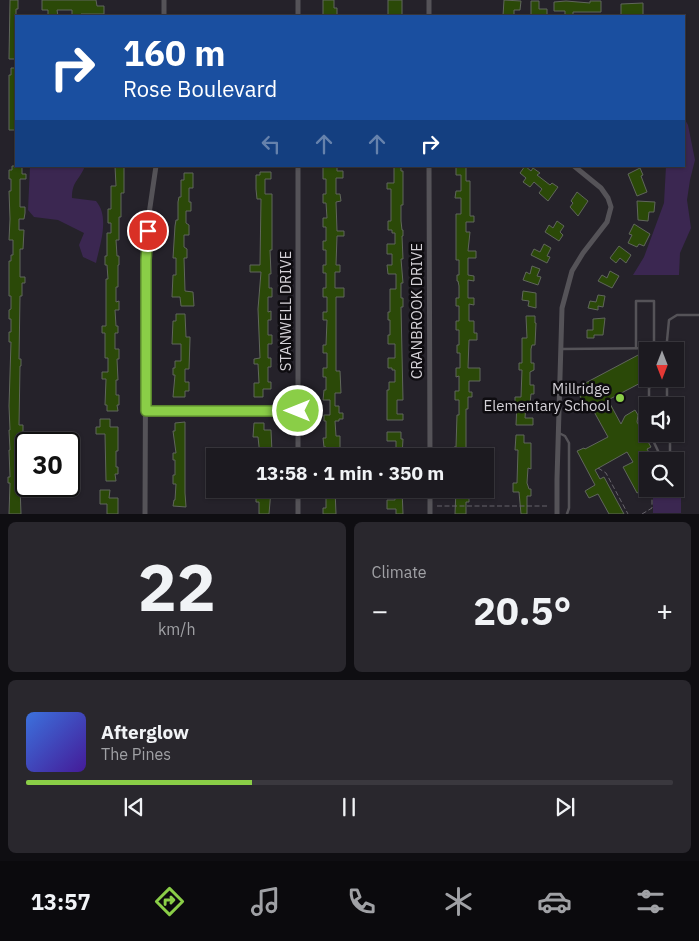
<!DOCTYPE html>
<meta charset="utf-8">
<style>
body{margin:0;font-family:"IBM Plex Sans",sans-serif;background:#29272d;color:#f1f3f6;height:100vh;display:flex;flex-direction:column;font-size:19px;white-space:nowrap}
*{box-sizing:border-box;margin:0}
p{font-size:16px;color:#a0a1a5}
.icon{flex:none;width:28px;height:28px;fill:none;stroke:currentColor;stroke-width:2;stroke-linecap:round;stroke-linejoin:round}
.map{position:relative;height:514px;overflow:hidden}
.drawer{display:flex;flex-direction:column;gap:8px;padding:8px;background:#0f0e12;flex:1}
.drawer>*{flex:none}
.top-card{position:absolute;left:15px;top:15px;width:670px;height:152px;border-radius:0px;box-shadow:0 1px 4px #0004,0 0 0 1px #3a383e;background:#1a4fa0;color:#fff;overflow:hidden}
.needle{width:32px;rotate:180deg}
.fabs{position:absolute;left:639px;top:342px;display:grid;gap:10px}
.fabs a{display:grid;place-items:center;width:45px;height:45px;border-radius:0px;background:#1c1a20;box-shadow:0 1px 4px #0004,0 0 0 1px #3a383e;font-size:25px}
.speed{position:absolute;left:15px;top:432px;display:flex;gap:10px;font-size:25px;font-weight:700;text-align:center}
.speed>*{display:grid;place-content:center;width:65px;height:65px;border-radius:50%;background:#1c1a20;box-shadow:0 1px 4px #0004,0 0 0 1px #3a383e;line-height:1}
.speed .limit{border:2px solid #111;border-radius:8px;background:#fff;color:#111}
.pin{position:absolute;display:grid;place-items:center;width:42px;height:42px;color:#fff;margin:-21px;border:2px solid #fff;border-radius:50%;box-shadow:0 1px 5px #0007}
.me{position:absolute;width:55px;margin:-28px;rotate:270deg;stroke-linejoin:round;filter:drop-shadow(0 0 4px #0008)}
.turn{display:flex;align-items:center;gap:18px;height:105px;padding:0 25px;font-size:22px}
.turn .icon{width:65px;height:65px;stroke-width:2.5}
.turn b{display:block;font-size:35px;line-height:42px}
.lanes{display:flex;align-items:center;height:48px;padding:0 25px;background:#0003;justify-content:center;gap:25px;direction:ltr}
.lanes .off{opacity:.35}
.big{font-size:38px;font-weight:700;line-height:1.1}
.drawer .tile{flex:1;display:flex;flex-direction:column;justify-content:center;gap:8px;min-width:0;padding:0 18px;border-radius:8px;background:#29272d}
.drawer .dial{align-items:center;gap:0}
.dial b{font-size:65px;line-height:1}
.song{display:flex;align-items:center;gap:15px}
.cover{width:60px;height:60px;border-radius:8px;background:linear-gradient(135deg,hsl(220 70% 55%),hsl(260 70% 35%))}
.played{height:5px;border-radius:2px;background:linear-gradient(90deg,#8ace47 35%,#3a383e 35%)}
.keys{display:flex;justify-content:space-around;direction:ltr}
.heat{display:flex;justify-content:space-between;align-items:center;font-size:28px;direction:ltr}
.drawer .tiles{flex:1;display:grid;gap:8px;grid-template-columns:1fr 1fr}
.tile:last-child{grid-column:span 2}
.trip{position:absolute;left:206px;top:448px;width:288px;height:50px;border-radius:0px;background:#1c1a20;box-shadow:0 1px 4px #0004,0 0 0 1px #3a383e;font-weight:700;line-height:50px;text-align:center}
.tabs{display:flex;height:80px;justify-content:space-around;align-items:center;background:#0b0a0d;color:#a0a1a5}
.tabs .icon{width:35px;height:35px}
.tabs .selected{color:#8ace47}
.tabs b{font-size:22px;color:#f1f3f6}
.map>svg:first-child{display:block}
.green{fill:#3b2751}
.building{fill:#2b4908;stroke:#60665c}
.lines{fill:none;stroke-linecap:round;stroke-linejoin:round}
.path{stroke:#66636a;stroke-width:1;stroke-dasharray:5 2.5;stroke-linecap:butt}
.lane{stroke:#555358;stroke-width:2.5}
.street{stroke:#555358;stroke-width:5}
.route-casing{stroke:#5a862e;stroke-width:12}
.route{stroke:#8ace47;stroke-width:9}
.poi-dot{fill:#8ace47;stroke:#0e0c10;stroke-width:2}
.labels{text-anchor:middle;stroke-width:5;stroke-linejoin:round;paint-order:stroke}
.street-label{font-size:15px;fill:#d4d1d7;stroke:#0e0c10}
.poi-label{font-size:15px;fill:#d4d1d7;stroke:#0e0c10;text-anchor:end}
</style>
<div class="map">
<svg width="699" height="514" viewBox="0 0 699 514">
<rect width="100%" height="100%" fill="#25222a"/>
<!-- green -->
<g class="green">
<path d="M684,118L688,125L695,160L690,180L687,200L691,228L680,253L679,275H633L644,257L664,203L666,166H684Z"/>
<path d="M30,166H85C79,181 72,181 72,198L96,201C110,217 100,244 96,263L83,257L79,245L84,233L58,220L34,217L28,210Z"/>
<path d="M675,484H681V513H653V489H675Z"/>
</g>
<!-- building -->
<g class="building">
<path d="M10,0H18V9H16V59H9Z"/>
<path d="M42,0H96L97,6H104V14H81V16H72V10H57L58,16H48V10H42Z"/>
<path d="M323,0H334V8H337V16H323Z"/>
<rect x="388" y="0" width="14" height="16"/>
<path d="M504,0L521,1L520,10H514V16H503Z"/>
<path d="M531,1H539V9H547V16H531Z"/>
<path d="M566,1L590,3V1H601V12H573V15H565V11H554V2Z"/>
<path d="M643,3V16L621,15V4Z"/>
<path d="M11,68H16V130H9V75H11Z"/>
<path d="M12,166H22V174H26V179H20V207H25V213L24,219H19V230H24L23,249H20V277H25V283H22V296H20L19,359H21V366H20L19,425H23V436H20L19,458L21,514H9L10,483H8V477H10L9,450H10L9,430H10L9,406L11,342H9V332H11V319H9V310L11,309V296H9V261H11V255H13V240H9L10,219L9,191H11V179H9V170H12Z"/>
<path d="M115,166H124V193H121V217H119V240H116L117,256H119V265H118V287H116V302L119,301V310H115L116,326H118V333H115V349H119V359H117L118,380H116V395H119V405H117L118,411H107V405H105L106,379H102V372H108V358H105V333H102V326H106V279H108L107,265H105V256H107V233H111V223H108V209H111V186H116Z"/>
<path d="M323,166H337V171H343V178H336V194H340L341,201L336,202L337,231H344V236H337L336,265H340V272H335V288H344V297H336V371H340L341,393H335V406H339V413H343V419H339V421H335L336,436H340V456H326V447H324L323,438H326V421H324V415H330V400H323L324,390H326V377H323V368H327V353H323V345H326L327,320H323V312H327V297H323V288H326V273H323V265H326V250H323V241H326V227H323V218H327L326,203H323V194H326V179H323Z"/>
<path d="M394,166H401V171H403V205H401V221L402,230H403V236H402L403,259H401L403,283H401V298H403V307H401L403,400H397V414H403V420H387V390H389V382H395V370H392V368H388V358H395V344H388V335H390V320H388V312H390V289H396V274H388L387,265H392V254H387V244H395V233H392V230H388V221H391V189H387V183H394Z"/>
<path d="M458,166H466V181H470V216H474V222H466V232H470L468,251H476V258H468V275L474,276V281L468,280V298H474V305L469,304V321H474V333H477V340H469L468,368H480V381H469V392H472V397H468V409H466V450H470V456H454V447H456L457,415H459V400H455V391H459V376L456,377V368H460V353H457V345H459V330H456V321H459V306H456V298H459V286L458,281H457V275H459V260H456V214H461V198H455L456,191H461V175H456V167Z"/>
<path d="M525,166L531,171L533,168L540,173L537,175L550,185L552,183L558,187L548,201L539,193L542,189L534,182L530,187L523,182L526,178L520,173Z"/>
<path d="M640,168L643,175L641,176L647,192L637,196L628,174Z"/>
<path d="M260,172H271V179H265V194H272V250H270L271,274H269V288H272V297H268V312L271,311V320H268V335H272V344H268V358H271V367H268V382H271V389H263V397H254V383H259L258,364H254V359L260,358L258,309L261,272H250V265H260L261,199H257L256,189V175H260Z"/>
<path d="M184,173H193V188H189V202H191V211H186V223L189,225V235H184V247L187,249V258H184L185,291L193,292L194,306H181L180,297H172L173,275H176V258H173L175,226L176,220H178V202L179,197H181V180H184Z"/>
<path d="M577,192L588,201L578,216L570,207L573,203L571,201Z"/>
<path d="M637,201L655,202L654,212H649L648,221L638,220Z"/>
<path d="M557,221L564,226L560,232L563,235L559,241L545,232L549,225L553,228Z"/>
<path d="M634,224L650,234L644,246L639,244L637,247L628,243L632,235L629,234Z"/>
<path d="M544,244L551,248L547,256L550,257L547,263L531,255L534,249L540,252Z"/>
<path d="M619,246L631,255L626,263L620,258L616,263L610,258Z"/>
<path d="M532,266L540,269L537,276L541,277L538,285L523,280L526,272L530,274Z"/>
<path d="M610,271L619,276L612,288L598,281L602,275L607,278Z"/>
<path d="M523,291L536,293V308L528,306L529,301L522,300Z"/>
<path d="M598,295L605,296L603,307L598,306V310L588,308L590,301L596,302Z"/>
<path d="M176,314H185L186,337H190V339L189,369H185V382H189V391H185V397H173L175,375H173V368H175V361H181V344H172L173,321H176Z"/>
<path d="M526,316H535V323H536L535,345H532L531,349V363H534V370L530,372V385H534V394H531L530,404H526L525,418H533V425H516L517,403H515V397H521L522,370H519V363H522V338H527Z"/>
<path d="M605,318L603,335H594V338H587V330H593V319Z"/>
<path d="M640,354L648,368V379L608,400L621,424L625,416L635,410L638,415L637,422L651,447L647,449L654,461H648V473L642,477L648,488L637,493L623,467L633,462L627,452L595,470L600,479L604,477L624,514H609L598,494L589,498L585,491L595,485L577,451L584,448L585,449L608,437L592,408L587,410L576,388Z"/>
<path d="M100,419H110V427H118V451H116V467H118V474H115L116,481H106L105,434H96V427H100Z"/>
<path d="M185,422V493L186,507L173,506L174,500H175L176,484H173V475H175V460H173V453H176L173,431H175V423Z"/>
<path d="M254,423H264V430H271L272,452H268V456H260L258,437H253Z"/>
<path d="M387,432H401V439H403L402,456H396V441H387Z"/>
<path d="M516,435H524V443H531V469L528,468L527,483L529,489H531V496H527V514H521L519,492H513V483H517L518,450H515Z"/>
<path d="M323,489H335L336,514H323V508H326V494H323Z"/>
<path d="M395,489H402L403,514H396V509H387V500H395Z"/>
<path d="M456,489H469V502H466V514H455Z"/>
<path d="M100,490H110L109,498H118V514H107V504H100Z"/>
<path d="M259,490H271L269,514H259V502H256V493H259Z"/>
</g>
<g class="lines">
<!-- path -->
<g class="path">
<path d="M598,468L606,473L628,514"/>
<path d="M437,506H549"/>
<path d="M642,514L652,508V489"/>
</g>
<!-- lane -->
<g class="lane">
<path d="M636,348V301H654V348"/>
<path d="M561,349L666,348"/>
<path d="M666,351L669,320L677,315H699"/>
<path d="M667,379V406"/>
<path d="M649,406V388L661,379"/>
<path d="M559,433L565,436L569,443V508L567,514"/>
<path d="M650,434L659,453V461"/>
<path d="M650,434H665"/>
<path d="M668,434L670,436V461"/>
</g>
<!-- street -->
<g class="street">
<path d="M298,0V16"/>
<path d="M164,16V0"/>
<path d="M429,16V0"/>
<path d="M298,166V456"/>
<path d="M429,166L430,456"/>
<path d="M146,411H298"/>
<path d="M430,489V514"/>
<path d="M145,514L146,260L149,214L156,166"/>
<path d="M298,514V489"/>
<path d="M557,514V479L562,308L572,271L583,253L607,222L611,207L608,198L601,188L574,166"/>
</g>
</g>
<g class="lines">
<defs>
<path id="route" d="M148,231L146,260V411H298"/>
</defs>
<!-- route casing -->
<use href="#route" class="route-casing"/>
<!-- route -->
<use href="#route" class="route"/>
</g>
<!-- markers -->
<circle class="poi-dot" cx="620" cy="398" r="5"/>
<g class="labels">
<!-- street labels -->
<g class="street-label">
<text transform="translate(286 311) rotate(-90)" y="5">STANWELL DRIVE</text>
<text transform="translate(417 311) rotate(-90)" y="5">CRANBROOK DRIVE</text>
</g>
<!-- poi labels -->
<g class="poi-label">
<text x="610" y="394">Millridge<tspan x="610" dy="17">Elementary School</tspan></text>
</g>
</g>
</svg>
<div class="fabs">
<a><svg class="needle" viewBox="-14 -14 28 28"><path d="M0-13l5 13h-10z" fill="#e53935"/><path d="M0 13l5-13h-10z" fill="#a0a1a5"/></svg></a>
<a><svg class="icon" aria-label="sound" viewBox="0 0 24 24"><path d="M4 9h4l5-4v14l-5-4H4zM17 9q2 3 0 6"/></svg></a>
<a><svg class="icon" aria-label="search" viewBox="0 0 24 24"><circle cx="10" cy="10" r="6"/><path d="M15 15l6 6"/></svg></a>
</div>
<div class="speed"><div class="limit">30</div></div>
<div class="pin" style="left:148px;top:231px;background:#d93025"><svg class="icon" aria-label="arrive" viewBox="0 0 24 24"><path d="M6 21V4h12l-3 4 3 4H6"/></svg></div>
<svg class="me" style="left:298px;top:411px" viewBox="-20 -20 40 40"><circle r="17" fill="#8ace47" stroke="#fff" stroke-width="3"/><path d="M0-11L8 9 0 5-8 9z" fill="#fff"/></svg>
<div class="trip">13:58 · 1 min · 350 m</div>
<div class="top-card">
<div class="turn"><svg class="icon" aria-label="right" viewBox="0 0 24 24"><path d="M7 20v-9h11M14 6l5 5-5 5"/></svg><div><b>160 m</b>Rose Boulevard</div></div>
<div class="lanes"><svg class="icon off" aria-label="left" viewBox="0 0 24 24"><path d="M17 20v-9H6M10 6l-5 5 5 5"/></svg><svg class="icon off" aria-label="ahead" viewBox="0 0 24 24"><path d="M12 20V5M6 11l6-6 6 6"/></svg><svg class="icon off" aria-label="ahead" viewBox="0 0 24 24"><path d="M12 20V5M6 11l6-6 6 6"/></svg><svg class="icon" aria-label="right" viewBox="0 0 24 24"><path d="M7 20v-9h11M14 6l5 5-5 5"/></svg></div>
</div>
</div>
<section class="drawer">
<div class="tiles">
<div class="tile dial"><b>22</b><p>km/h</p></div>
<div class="tile"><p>Climate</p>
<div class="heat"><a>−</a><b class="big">20.5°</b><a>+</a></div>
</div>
<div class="tile">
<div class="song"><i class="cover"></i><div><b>Afterglow</b><p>The Pines</p></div></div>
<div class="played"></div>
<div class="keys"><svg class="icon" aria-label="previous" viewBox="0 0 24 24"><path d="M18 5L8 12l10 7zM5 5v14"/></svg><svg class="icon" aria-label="pause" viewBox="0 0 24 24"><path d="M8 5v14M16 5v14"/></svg><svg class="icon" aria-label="next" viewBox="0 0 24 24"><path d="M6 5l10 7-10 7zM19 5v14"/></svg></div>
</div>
</div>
</section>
<nav class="tabs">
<b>13:57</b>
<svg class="icon selected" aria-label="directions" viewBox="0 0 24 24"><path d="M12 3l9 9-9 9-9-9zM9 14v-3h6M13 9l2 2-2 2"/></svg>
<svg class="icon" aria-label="music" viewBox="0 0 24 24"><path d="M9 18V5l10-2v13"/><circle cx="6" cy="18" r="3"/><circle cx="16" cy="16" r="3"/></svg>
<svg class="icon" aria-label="phone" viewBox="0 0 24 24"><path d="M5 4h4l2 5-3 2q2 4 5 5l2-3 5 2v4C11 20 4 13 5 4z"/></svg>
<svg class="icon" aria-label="climate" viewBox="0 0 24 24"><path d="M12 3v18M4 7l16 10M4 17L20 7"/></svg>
<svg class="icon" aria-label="car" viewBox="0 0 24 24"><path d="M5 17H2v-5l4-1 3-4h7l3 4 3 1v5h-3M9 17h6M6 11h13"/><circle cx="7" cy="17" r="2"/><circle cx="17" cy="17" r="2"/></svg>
<svg class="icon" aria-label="filters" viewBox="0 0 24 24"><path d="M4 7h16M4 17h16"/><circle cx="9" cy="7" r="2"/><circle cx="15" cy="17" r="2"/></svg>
</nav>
